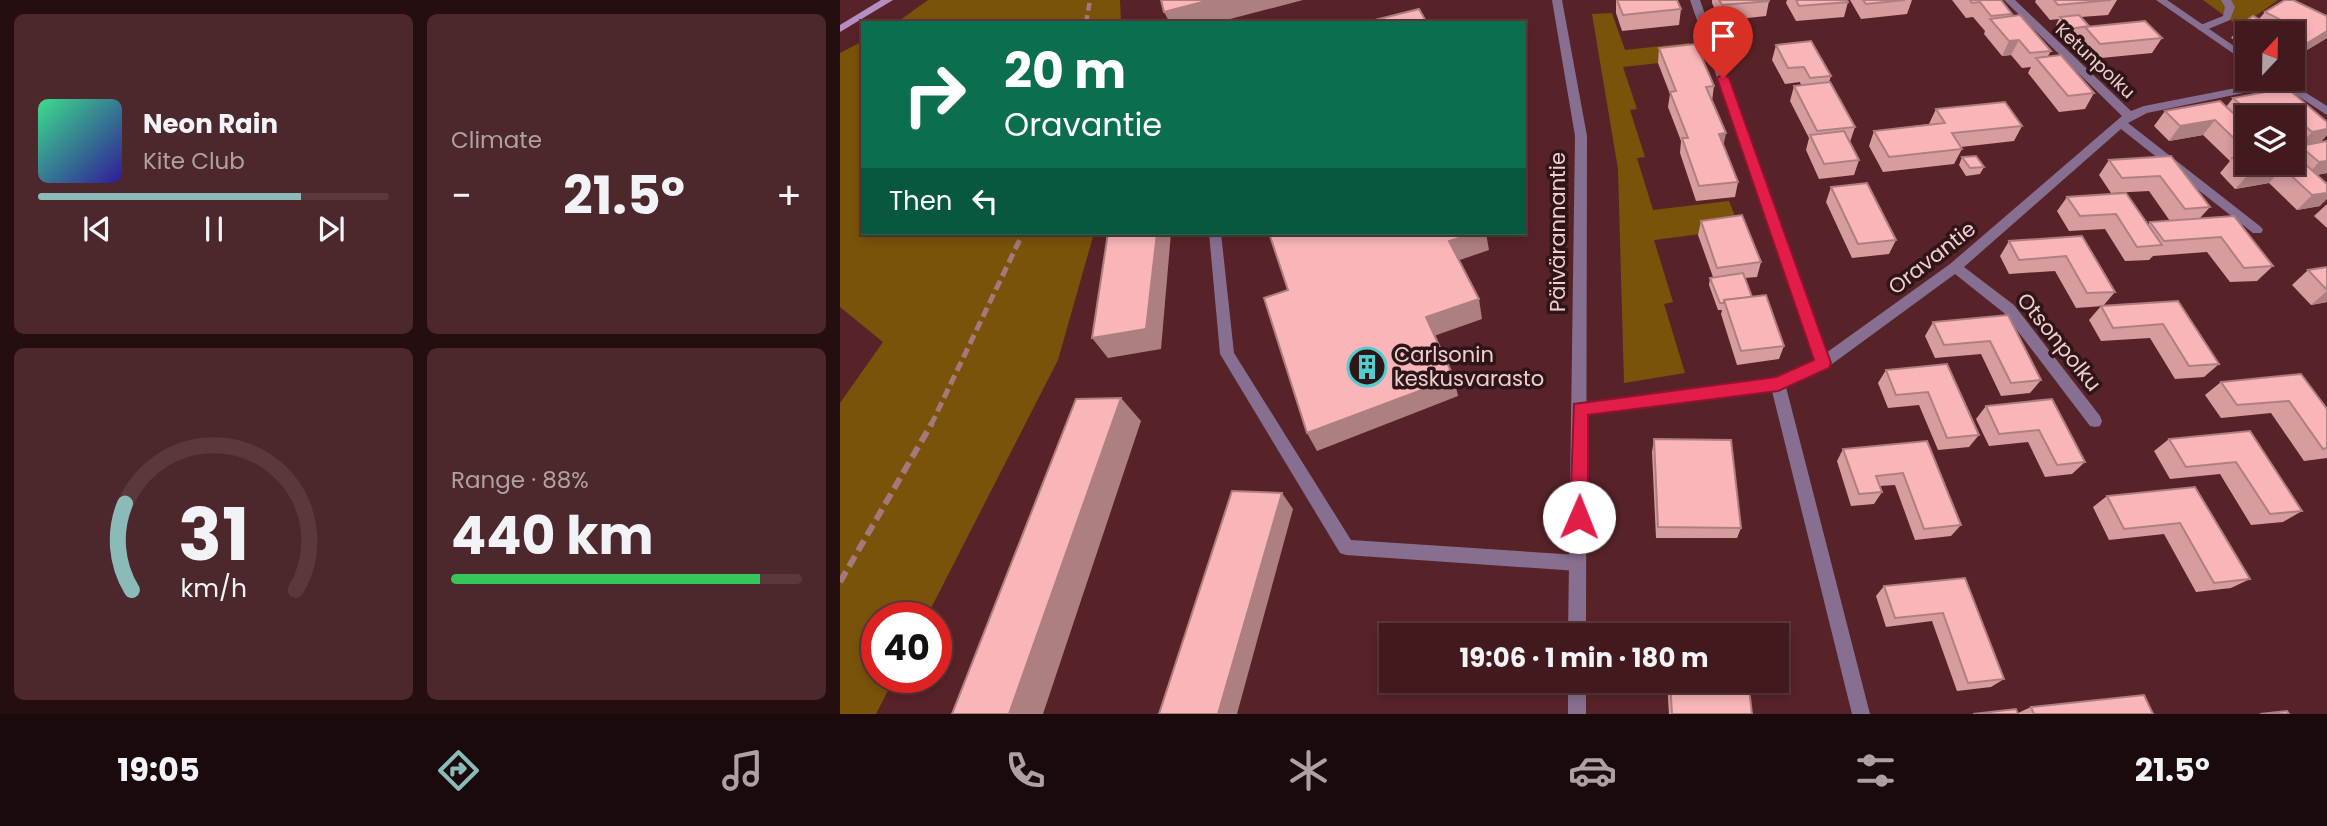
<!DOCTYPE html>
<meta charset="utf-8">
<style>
body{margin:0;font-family:Poppins,sans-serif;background:#4c272b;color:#f1f3f6;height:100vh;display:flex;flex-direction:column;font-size:26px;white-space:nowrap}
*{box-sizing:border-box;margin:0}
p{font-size:23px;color:#aea1a4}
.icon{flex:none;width:38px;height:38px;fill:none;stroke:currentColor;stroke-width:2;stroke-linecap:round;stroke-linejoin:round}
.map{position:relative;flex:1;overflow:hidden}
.details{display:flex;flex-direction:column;gap:14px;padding:14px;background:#240e10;width:840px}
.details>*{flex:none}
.hud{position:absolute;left:21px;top:21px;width:665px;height:214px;border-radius:0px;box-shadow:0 4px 10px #0003,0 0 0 2px #5a383c;background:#0b6e4f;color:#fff;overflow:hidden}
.needle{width:46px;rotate:22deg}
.buttons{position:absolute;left:1395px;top:21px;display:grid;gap:14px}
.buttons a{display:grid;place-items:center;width:70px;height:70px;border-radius:0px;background:#421a1e;box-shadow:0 4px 10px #0003,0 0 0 2px #5a383c;font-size:35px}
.speed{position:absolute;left:21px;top:602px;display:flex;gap:14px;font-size:35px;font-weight:700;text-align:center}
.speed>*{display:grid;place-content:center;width:91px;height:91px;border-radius:50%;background:#421a1e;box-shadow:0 4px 10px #0003,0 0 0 2px #5a383c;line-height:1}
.speed .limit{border:10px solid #d22;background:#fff;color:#111}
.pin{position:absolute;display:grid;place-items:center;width:60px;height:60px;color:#fff;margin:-72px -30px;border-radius:50% 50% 50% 0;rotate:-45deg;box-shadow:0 0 7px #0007}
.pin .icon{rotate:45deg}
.me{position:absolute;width:77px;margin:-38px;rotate:1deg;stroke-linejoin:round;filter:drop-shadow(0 0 5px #0008)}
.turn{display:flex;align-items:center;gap:24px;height:147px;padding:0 28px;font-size:32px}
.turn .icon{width:91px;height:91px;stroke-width:2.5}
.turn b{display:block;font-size:49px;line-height:60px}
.then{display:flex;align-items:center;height:66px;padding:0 28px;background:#0003;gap:14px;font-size:26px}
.big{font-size:52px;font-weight:700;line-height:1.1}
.details .card{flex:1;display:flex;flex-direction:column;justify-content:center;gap:10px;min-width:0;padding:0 24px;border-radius:10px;background:#4c272b}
.details .dial{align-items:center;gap:0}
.dial svg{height:182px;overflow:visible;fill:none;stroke:#5a383c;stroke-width:7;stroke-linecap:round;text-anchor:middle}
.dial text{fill:#f1f3f6;stroke:none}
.song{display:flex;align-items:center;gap:21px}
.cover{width:84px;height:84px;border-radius:10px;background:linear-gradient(135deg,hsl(150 70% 55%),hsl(250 70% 35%))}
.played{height:7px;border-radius:4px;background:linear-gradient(90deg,#8bbbb9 75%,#5a383c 75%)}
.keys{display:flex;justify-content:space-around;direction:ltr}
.heat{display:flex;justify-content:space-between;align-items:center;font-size:38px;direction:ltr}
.charge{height:10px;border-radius:5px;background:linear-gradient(90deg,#34c759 88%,#5a383c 0)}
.details .tiles{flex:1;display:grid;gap:14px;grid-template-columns:repeat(2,1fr)}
.trip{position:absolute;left:539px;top:623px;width:410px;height:70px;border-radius:0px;background:#421a1e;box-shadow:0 4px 10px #0003,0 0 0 2px #5a383c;font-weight:700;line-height:70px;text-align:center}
.dock{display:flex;height:112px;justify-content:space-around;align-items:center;background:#1a0a0c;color:#aea1a4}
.dock .icon{width:49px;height:49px}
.dock .on{color:#8bbbb9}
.dock b{font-size:32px;color:#f1f3f6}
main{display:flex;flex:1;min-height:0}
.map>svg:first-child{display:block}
.green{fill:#7a530a}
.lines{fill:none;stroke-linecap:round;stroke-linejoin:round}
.service{fill:#876f91;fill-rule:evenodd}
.minor{fill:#876f91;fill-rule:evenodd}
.tertiary{fill:#876f91;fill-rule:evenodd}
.secondary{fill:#b58ec3;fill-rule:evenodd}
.rail-far2{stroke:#a5797c;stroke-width:4.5;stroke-dasharray:8 4.5;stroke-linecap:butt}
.rail-far1{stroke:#a5797c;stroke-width:5;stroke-dasharray:10 5;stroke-linecap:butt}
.rail{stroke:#a5797c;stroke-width:6;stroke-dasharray:12 6;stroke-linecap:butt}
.wall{fill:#d69c9e;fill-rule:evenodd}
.shaded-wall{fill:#ae7f81}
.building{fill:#f9b5b8;stroke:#ae7f81;stroke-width:2}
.route{fill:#e11d48;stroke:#92132f;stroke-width:2}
.labels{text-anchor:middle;stroke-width:7;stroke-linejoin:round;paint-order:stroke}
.far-street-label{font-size:18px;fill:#f0cdce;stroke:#2e1618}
.street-label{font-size:21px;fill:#f0cdce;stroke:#2e1618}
.poi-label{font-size:21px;fill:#f0cdce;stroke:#2e1618;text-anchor:start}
</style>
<main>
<section class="details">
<div class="tiles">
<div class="card">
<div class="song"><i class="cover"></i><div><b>Neon Rain</b><p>Kite Club</p></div></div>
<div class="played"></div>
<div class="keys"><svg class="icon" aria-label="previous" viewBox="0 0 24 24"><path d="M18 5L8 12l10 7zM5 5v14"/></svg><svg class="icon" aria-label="pause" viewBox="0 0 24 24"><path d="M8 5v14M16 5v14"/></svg><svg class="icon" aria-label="next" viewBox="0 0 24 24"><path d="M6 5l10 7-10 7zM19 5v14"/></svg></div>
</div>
<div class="card"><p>Climate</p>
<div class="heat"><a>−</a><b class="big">21.5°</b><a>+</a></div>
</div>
<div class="card dial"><svg viewBox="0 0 100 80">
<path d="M14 69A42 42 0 1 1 86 69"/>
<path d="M14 69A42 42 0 0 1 11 31" stroke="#8bbbb9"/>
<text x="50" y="56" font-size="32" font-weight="700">31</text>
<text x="50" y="72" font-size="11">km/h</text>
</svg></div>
<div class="card"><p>Range · 88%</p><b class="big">440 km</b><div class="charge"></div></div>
</div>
</section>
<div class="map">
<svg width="1487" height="714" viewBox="0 0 1487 714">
<rect width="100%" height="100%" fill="#582328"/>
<!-- green -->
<g class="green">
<path d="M88,0H280L281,23H56Z"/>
<path d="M1363,0H1438L1400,27Z"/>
<path d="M772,13L785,50L849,43L855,59L783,67L797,109L790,110L805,157L797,158L813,210L889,201L900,229L814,240L833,302L824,304L845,373L784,383L778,169L752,14Z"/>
<path d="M23,41V233H254L218,360L86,618H37V677H55L36,714H0V403L43,342L0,307V53Z"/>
</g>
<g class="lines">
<!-- service -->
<path class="service" d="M369,233H381L394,353L511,540L738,555L744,557L746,563L744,569L738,571L506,555L500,553L380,354Z"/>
<!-- minor -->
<g class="minor">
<path d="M850,0H860L986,353L1110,264L1282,116L1164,0H1175L1291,111L1304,106L1442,79L1447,82L1442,85L1307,113L1288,123L1421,227L1423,230L1421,233H1413L1281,129L1124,267L1174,305L1260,416L1262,421L1260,426L1255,427L1250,426L1164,313L1115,274L988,367L946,387L1030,714H1012L932,391L740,415L735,413L733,409L735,405L740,403L936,378L975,360Z"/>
<path d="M1381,0H1391L1395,7L1390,20L1366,30H1358V26L1383,16L1385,7Z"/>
</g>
<!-- tertiary -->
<g class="tertiary">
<path d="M712,0H722L747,136L746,635H728L735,136Z"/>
<path d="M1316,0H1327L1407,55V63Z"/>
<path d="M1432,79H1444L1487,106V115Z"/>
<rect x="728" y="681" width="18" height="33"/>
</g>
<!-- secondary -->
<path class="secondary" d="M41,0H53L0,32V25Z"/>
<!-- rail-far2 -->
<path class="rail-far2" d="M246,23L250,0"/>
<!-- rail-far1 -->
<path class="rail-far1" d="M91,425L183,233"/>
<!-- rail -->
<path class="rail" d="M0,582L92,423"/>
</g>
<!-- wall -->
<g class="wall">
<path d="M776,0H837L841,9L839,25L782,31L776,13Z"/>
<path d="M872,0H929V1L926,16L880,21L872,3Z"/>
<path d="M947,0H1007L1008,2L1004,17L956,21L946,3Z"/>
<path d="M1010,0H1072L1067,14L1021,19Z"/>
<path d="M1112,0H1161L1172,14L1171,16L1211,51L1208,56L1254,93L1245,109L1219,112L1188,73L1191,67L1182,68L1171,55L1162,56L1144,34L1145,31L1133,17L1126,18Z"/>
<path d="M1196,0H1277L1268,15L1241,17L1249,26L1322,38L1312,53L1251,59L1236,42L1240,35L1226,37L1216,25L1219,19L1210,20L1195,2Z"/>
<path d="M1425,12L1487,38L1452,59V33H1407V46L1391,38L1403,23L1419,19Z"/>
<path d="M936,45L991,76L989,82L1015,127L1010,142L1019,160L1014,175L979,179L966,150L969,138L950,101L954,86L961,85L960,82L945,84L932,60Z"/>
<path d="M819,48L874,86L872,101L884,146L898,182L895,197L856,201L840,153L841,141L828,107L830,94L818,63Z"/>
<path d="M1447,88L1487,122V135L1480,142L1487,173L1477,175L1480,206L1457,210L1429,183L1395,189L1380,173L1390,161L1363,135L1329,141L1314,126L1325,111L1386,107L1393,98ZM1407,117H1452V142L1458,147H1460L1454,153L1407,163Z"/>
<path d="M1096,109L1182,126L1174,141L1121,147L1122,149L1114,164L1043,172L1029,146L1034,131L1089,124Z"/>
<path d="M1331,156L1370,207L1360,218L1433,266L1417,281L1390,282L1367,252L1313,256L1309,260L1285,261L1265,229L1229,231L1217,211L1227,197L1308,225L1310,222L1330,221L1309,191L1271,193L1259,175L1269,160Z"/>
<path d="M1122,157L1144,167L1140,174L1126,176L1119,165Z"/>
<path d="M991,187L1056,240L1049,254L1012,258L986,202Z"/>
<path d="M1487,204V228L1474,216Z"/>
<path d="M861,221L921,262L917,277L905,278L912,297L944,346L939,359L897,365L881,314L882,310H878L869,285L870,278L873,277L858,235Z"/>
<path d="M1242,236L1275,292L1263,306L1236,308L1215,271L1169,274L1160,256L1169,241Z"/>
<path d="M1487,267V302L1471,305L1452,285L1468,270Z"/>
<path d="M1338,301L1379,364L1364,377L1335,379L1310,338L1261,341L1249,320L1261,306Z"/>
<path d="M1168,315L1201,380L1190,393L1161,396L1141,354L1095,358L1085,336L1093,322Z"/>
<path d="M1107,364L1139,435L1129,447L1098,450L1079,405L1048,408L1038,383L1046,370Z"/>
<path d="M1381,382L1487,409V458L1464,461L1431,413L1381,418L1365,395Z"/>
<path d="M1212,399L1245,462L1232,474L1205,477L1188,442L1149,446L1136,419L1146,406Z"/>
<path d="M1410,431L1462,511L1443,522L1411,525L1380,474L1330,479L1314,451L1329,439Z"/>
<path d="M814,439L901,528L897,538H816L812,452Z"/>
<path d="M1087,441L1121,525L1111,536L1075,540L1055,485L1040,486L1042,492L1034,504L1011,506L997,461L1003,449Z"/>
<path d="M1355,487L1410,579L1391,588L1356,592L1324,534L1269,540L1253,507L1267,496Z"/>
<path d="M1125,578L1164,679L1151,687L1117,691L1092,621L1046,627L1036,596L1044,586Z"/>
<path d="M827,681H908L912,714H829Z"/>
<path d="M1191,707L1313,714H1133L1178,713Z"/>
</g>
<!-- shaded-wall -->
<g class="shaded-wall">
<path d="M370,0H463L375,23H330L324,12Z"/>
<path d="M1487,31V38L1452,59V54L1456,50Z"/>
<path d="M1179,40L1171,55L1162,56L1169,41Z"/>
<path d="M1443,107L1434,117H1407V126L1397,128L1410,113Z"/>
<path d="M1375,120L1363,135L1329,141L1340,126Z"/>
<path d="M1487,129V135L1480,143L1458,147L1472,132Z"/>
<path d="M886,133L883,148L879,134Z"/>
<path d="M1407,145V158H1393L1389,161L1402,146Z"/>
<path d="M1487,161V173L1465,177L1479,162Z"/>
<path d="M1443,168L1429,183L1395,189L1409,174Z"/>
<path d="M1487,193V199L1480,206L1457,210L1472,195Z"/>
<path d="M317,233H331L321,349L268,358L252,338Z"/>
<path d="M635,233H646L649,250L614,262L609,241Z"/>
<path d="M1487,291V302L1471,305Z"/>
<path d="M639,299L642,319L591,337L586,317Z"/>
<path d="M614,378L618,396L477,451L467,433Z"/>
<path d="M281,398L301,421L203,714H169Z"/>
<path d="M442,493L453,509L397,714H378Z"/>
</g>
<!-- building -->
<g class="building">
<path d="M321,0H370L324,12Z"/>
<path d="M777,0H837L841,9L783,15Z"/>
<path d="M879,0H929V1L882,5Z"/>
<path d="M956,0H1007L1008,2L959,6Z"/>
<path d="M1023,0H1065L1026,4Z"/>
<path d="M1130,0H1161L1172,14L1151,16L1140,2L1132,3Z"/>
<path d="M1214,0H1271L1218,5Z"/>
<path d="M1445,0H1453L1487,16V31L1456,50L1452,48V33H1424L1403,23L1413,16L1443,32L1453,26L1425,12Z"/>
<path d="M579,9L587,23H523Z"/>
<path d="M1180,15L1211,51L1190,53L1179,40L1169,41L1150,19Z"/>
<path d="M1239,15L1249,26L1230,29L1220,17Z"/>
<path d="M1305,21L1322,38L1260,44L1245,27Z"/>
<path d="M971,41L991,76L970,78L964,67L948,68L936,45Z"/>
<path d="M856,44L874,86L866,87L886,133L879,134L898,182L859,186L842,138H848L830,92L836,91L819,48Z"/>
<path d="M1221,55L1254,93L1228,96L1196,58Z"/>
<path d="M990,82L1015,127L977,131L954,86Z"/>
<path d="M1447,88L1487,122V129L1472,132L1443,107L1410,113L1393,98Z"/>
<path d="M1380,101L1407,126V145L1402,146L1375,120L1340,126L1325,111Z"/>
<path d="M1165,102L1182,126L1112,133L1122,149L1049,157L1034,131L1105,123L1096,109Z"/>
<path d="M1004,131L1019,160L984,164L970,135Z"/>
<path d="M1487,141V161L1479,162L1460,146Z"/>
<path d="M1452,152L1487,184V193L1472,195L1443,168L1409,174L1393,158L1407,155V163H1452Z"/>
<path d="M1136,156L1144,167L1130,168L1122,157Z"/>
<path d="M1331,156L1370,207L1345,209L1320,176L1282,178L1269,160Z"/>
<path d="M1027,183L1056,240L1018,244L991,187Z"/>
<path d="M1286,193L1322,245L1297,247L1276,214L1240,216L1227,197Z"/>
<path d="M902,215L921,262L877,268L861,221Z"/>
<path d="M1394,216L1433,266L1404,268L1381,237L1324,241L1310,222Z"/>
<path d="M268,233H317L306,329L252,338Z"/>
<path d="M429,233H635L609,241L639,299L586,317L614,378L467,433L424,298L448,290Z"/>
<path d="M1242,236L1275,292L1247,293L1226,256L1179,260L1169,241Z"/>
<path d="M1487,267V290L1468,270Z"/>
<path d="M903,273L912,297L884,300V303H880L870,278Z"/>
<path d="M926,295L944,346L901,351L884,300Z"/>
<path d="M1338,301L1379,364L1349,366L1323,324L1273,328L1261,306Z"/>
<path d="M1168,315L1201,380L1171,383L1150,341L1104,345L1093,322Z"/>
<path d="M1107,364L1139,435L1107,438L1088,392L1056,395L1046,370Z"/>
<path d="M1461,374L1487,409V448L1483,449L1449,401L1397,405L1381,382Z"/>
<path d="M281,398L169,714H112L236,399Z"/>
<path d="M1212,399L1245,462L1217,465L1199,430L1159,434L1146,406Z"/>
<path d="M1410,431L1462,511L1430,514L1396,462L1346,467L1329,439Z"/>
<path d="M814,439L891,440L901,528L818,527Z"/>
<path d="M1087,441L1121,525L1084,529L1063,473L1036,476L1042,492L1019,494L1003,449Z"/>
<path d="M1355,487L1410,579L1374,583L1340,523L1284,529L1267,496Z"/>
<path d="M392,491L442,493L378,714H319Z"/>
<path d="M1125,578L1164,679L1128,683L1103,613L1055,618L1044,586Z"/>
<path d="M827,627L903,629V635H828Z"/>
<path d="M830,681H908L912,714H832Z"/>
<path d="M1304,695L1313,714H1194L1191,707Z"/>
<path d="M1176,709L1178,714H1133Z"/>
<path d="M1447,711L1449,714H1420Z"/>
</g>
<!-- route -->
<path class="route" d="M883,74L889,78L991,363L989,368L938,391L748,415V517L745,523L739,525L732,523L730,517L734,404L936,377L974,360L877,78Z"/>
<!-- icons -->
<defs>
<symbol id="building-ring" viewBox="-11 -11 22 22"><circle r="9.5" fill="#2e1618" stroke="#52cdce" stroke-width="1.5"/><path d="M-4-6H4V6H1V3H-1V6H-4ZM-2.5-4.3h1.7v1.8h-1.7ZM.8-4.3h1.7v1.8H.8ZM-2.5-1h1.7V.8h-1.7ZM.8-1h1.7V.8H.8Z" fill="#52cdce"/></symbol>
</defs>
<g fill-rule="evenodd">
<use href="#building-ring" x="505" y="345" width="44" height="44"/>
</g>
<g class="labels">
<!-- far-street labels -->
<g class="far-street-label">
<text transform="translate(1255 61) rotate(43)" y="6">Ketunpolku</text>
</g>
<!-- street labels -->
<g class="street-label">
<text transform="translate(718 232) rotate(-90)" y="7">Päivärannantie</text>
<text transform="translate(1092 258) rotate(-38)" y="7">Oravantie</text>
<text transform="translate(1219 342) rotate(51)" y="7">Otsonpolku</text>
</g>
<!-- poi labels -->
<g class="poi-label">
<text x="554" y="362">Carlsonin<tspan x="554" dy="24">keskusvarasto</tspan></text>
</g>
</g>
</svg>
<div class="buttons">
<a><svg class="needle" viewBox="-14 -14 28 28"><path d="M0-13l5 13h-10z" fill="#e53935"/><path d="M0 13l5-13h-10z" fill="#aea1a4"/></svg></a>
<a><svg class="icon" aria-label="layers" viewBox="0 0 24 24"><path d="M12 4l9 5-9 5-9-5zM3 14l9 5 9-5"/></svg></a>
</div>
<div class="speed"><div class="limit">40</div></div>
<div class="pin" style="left:883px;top:78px;background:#d93025"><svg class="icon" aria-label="arrive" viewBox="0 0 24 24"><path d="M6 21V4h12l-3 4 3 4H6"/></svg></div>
<svg class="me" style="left:739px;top:517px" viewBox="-20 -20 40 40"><circle r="19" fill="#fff"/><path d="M0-13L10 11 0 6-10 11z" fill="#e11d48"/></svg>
<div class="trip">19:06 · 1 min · 180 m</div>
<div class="hud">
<div class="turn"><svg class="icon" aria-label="right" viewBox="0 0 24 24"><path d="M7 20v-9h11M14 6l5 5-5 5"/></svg><div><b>20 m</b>Oravantie</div></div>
<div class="then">Then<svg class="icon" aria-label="left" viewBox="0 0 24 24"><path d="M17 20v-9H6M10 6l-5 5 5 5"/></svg></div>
</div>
</div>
</main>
<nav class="dock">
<b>19:05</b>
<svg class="icon on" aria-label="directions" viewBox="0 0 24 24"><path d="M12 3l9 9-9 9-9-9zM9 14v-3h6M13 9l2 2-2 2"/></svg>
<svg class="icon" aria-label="music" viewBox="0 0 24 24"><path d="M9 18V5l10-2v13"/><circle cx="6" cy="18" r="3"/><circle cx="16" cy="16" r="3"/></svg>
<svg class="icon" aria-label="phone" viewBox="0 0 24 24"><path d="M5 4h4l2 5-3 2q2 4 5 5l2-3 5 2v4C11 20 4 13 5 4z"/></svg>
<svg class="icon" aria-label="climate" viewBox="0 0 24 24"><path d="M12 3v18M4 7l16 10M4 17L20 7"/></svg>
<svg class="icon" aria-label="car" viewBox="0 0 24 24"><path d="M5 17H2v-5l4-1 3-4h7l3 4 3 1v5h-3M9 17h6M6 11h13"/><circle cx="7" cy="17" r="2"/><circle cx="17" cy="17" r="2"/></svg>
<svg class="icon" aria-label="filters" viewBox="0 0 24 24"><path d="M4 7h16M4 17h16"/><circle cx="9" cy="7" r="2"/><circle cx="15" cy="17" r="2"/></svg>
<b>21.5°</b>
</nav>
